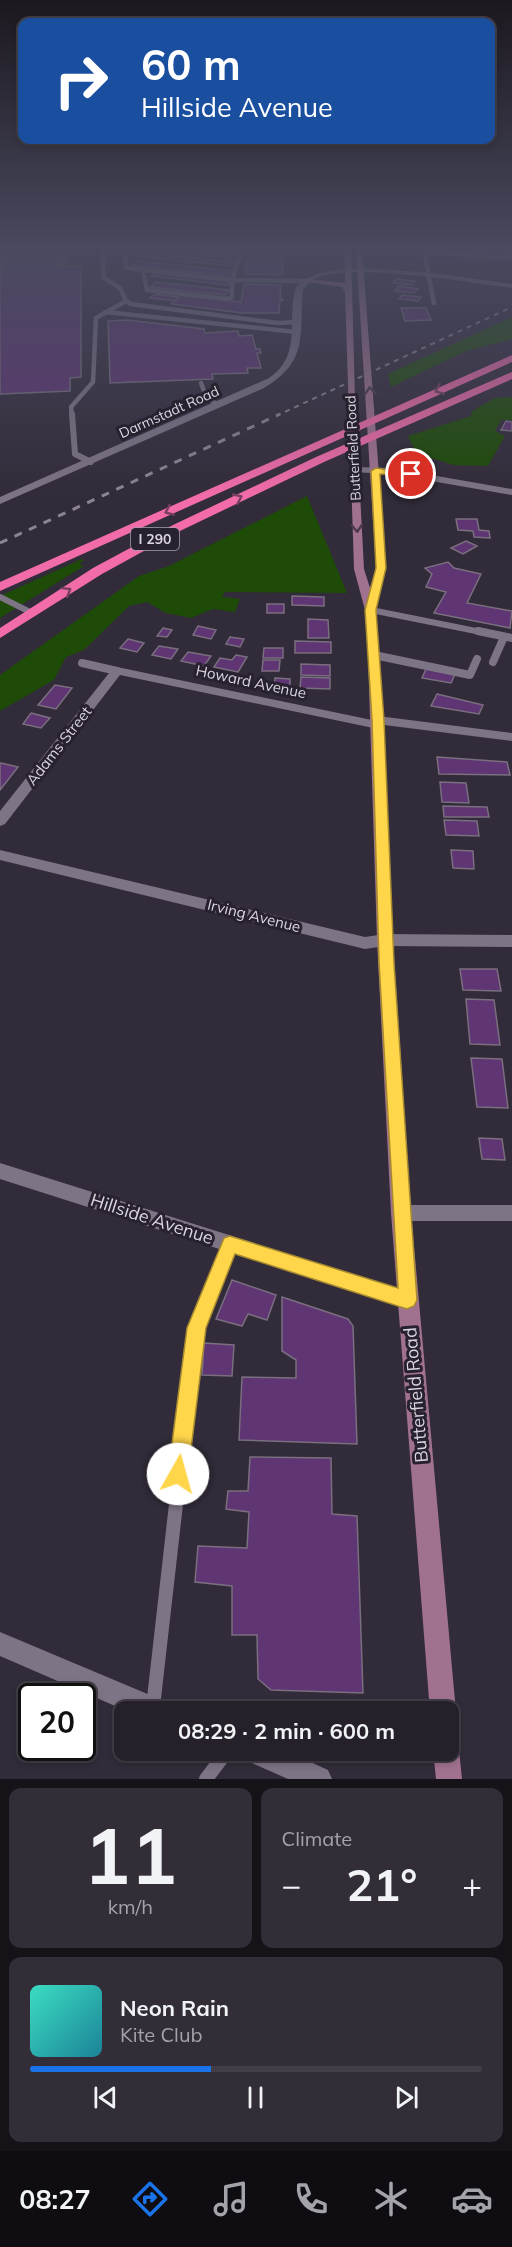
<!DOCTYPE html>
<meta charset="utf-8">
<style>
body{margin:0;font-family:Mulish,sans-serif;background:#322d37;color:#f1f3f6;height:100vh;display:flex;flex-direction:column;font-size:22px;white-space:nowrap}
*{box-sizing:border-box;margin:0}
p{font-size:20px;color:#a4a3a9}
.icon{flex:none;width:33px;height:33px;fill:none;stroke:currentColor;stroke-width:2;stroke-linecap:round;stroke-linejoin:round}
.map{position:relative;height:1779px;overflow:hidden}
.sheet{display:flex;flex-direction:column;gap:9px;padding:9px;background:#151218;flex:1}
.sheet>*{flex:none}
.top-card{position:absolute;left:18px;top:18px;width:477px;height:126px;border-radius:12px;box-shadow:0 3px 9px #0003,0 0 0 2px #423e47;background:#1a4fa0;color:#fff;overflow:hidden}
.speed{position:absolute;left:18px;top:1683px;display:flex;gap:12px;font-size:30px;font-weight:700;text-align:center}
.speed>*{display:grid;place-content:center;width:78px;height:78px;border-radius:50%;background:#26202b;box-shadow:0 3px 9px #0003,0 0 0 2px #423e47;line-height:1}
.speed .limit{border:3px solid #111;border-radius:9px;background:#fff;color:#111}
.pin{position:absolute;display:grid;place-items:center;width:51px;height:51px;color:#fff;margin:-26px;border:3px solid #fff;border-radius:50%;box-shadow:0 2px 6px #0007}
.me{position:absolute;width:66px;margin:-33px;rotate:7deg;stroke-linejoin:round;filter:drop-shadow(0 0 4px #0008)}
.turn{display:flex;align-items:center;gap:21px;height:126px;padding:0 24px;font-size:27px}
.turn .icon{width:78px;height:78px;stroke-width:2.5}
.turn b{display:block;font-size:42px;line-height:51px}
.big{font-size:45px;font-weight:700;line-height:1.1}
.sheet .card{flex:1;display:flex;flex-direction:column;justify-content:center;gap:9px;min-width:0;padding:0 21px;border-radius:12px;background:#322d37}
.sheet .dial{align-items:center;gap:0}
.dial b{font-size:78px;line-height:1}
.song{display:flex;align-items:center;gap:18px}
.cover{width:72px;height:72px;border-radius:9px;background:linear-gradient(135deg,hsl(170 70% 55%),hsl(190 70% 35%))}
.played{height:6px;border-radius:3px;background:linear-gradient(90deg,#1a73e8 40%,#423e47 40%)}
.keys{display:flex;justify-content:space-around;direction:ltr}
.heat{display:flex;justify-content:space-between;align-items:center;font-size:33px;direction:ltr}
.sheet .tiles{flex:1;display:grid;gap:9px;grid-template-columns:1fr 1fr}
.card:last-child{grid-column:span 2}
.trip{position:absolute;left:114px;top:1701px;width:345px;height:60px;border-radius:12px;background:#26202b;box-shadow:0 3px 9px #0003,0 0 0 2px #423e47;font-weight:700;line-height:60px;text-align:center}
.dock{display:flex;height:96px;justify-content:space-around;align-items:center;background:#0f0d11;color:#a4a3a9}
.dock .icon{width:42px;height:42px}
.dock .on{color:#1a73e8}
.dock b{font-size:27px;color:#f1f3f6}
.map>svg:first-child{display:block}
.green{fill:#1e4b07}
.building{fill:#5f3573;stroke:#796f7f;stroke-width:1.5}
.lines{fill:none;stroke-linecap:round;stroke-linejoin:round}
.service-far4{stroke:#7d7485;stroke-width:4.5}
.service-far3{stroke:#7d7485;stroke-width:6}
.service-far2{stroke:#7d7485;stroke-width:8}
.service-far1{stroke:#7d7485;stroke-width:10}
.service{stroke:#7d7485;stroke-width:14}
.minor{fill:#7d7485;fill-rule:evenodd}
.secondary{fill:#a07290;fill-rule:evenodd}
.motorway{fill:#f26caa;fill-rule:evenodd}
.rail-far1{stroke:#8b8591;stroke-width:2;stroke-dasharray:5 5;stroke-linecap:butt}
.rail{stroke:#8b8591;stroke-width:3;stroke-dasharray:8 8;stroke-linecap:butt}
.oneway{stroke:#793f60}
.oneway2{stroke:#4c394c}
.route{fill:#ffd54a;stroke:#a68a30;stroke-width:1.5}
.labels{text-anchor:middle;stroke-width:6;stroke-linejoin:round;paint-order:stroke}
.far-street-label{font-size:14px;fill:#dad5df;stroke:#28212f}
.shield{fill:#28212f;stroke:#a59faa;stroke-width:1.5}
.shield-label{font-size:14px;font-weight:bold;fill:#dad5df}
.street-label{font-size:15px;fill:#dad5df;stroke:#28212f}
.near-street-label{font-size:18px;fill:#dad5df;stroke:#28212f}
</style>
<div class="map">
<svg width="512" height="1779" viewBox="0 0 512 1779">
<rect width="100%" height="100%" fill="#322b39"/>
<!-- green -->
<g class="green">
<path d="M512,317V339L466,351L391,387L388,374Z"/>
<path d="M512,397V420H501L495,431L505,436L488,466L453,465L416,453L408,436L471,416L472,411L495,398Z"/>
<path d="M307,496L347,593L225,592L222,597L240,599L235,612L213,609L191,618L166,613L147,602L129,606L84,650L66,657L54,680L0,711V675L139,576L169,566Z"/>
<path d="M82,559L84,560L79,564L84,566L0,618V596Z"/>
</g>
<!-- building -->
<g class="building">
<path d="M144,249H200L236,253L231,258Z"/>
<path d="M136,252L235,262L231,266L131,256Z"/>
<path d="M248,252L283,253L282,275L245,274Z"/>
<path d="M68,253L67,264H57V267L81,266V377L70,378V391L0,394V269L3,265H0V255Z"/>
<path d="M139,261L233,271L228,276L132,266Z"/>
<path d="M155,273L231,281L228,285L151,276Z"/>
<path d="M396,279L415,281L412,285L393,283Z"/>
<path d="M156,282L230,290L225,295L150,287Z"/>
<path d="M244,284L281,285L280,297L283,300H280L279,313H242L171,304L181,295L241,302Z"/>
<path d="M399,286L418,289L414,293L395,291Z"/>
<path d="M155,294L179,297L175,301L150,298Z"/>
<path d="M402,295L421,297L418,301L399,299Z"/>
<path d="M401,308H426L431,320L405,321Z"/>
<path d="M127,320L204,329L205,333L238,331L239,336L252,335L256,349H260L261,353H257L261,368H247L248,373L212,374L213,379L110,383L108,321Z"/>
<path d="M506,421L512,422V431L501,430Z"/>
<path d="M456,519H477L479,530L489,531L490,538L474,537L473,531L458,530Z"/>
<path d="M466,541L477,546L463,554L451,548Z"/>
<path d="M448,562L454,568L481,574L467,603L512,611L510,628L434,613L446,592L426,587L432,574L425,568Z"/>
<path d="M292,596L324,597V606L292,605Z"/>
<rect x="267" y="604" width="17" height="9"/>
<path d="M308,619L328,620L329,638H308Z"/>
<path d="M198,626L216,630L211,639L193,635Z"/>
<path d="M163,628L172,630L167,637L157,636Z"/>
<path d="M230,637L244,639L240,647L226,644Z"/>
<path d="M128,639L144,643L137,652L120,648Z"/>
<path d="M295,641L331,642V653H295Z"/>
<path d="M159,646L178,649L171,659L152,655Z"/>
<path d="M264,648H283V658H263Z"/>
<path d="M188,652L211,656L204,666L181,661Z"/>
<path d="M236,655L247,657L238,672L214,667L220,658L232,660Z"/>
<path d="M263,660H280L279,671H262Z"/>
<path d="M301,664L330,665V676L301,675Z"/>
<path d="M426,669L455,674L451,683L422,678Z"/>
<path d="M301,677L330,678V689L300,688Z"/>
<path d="M275,678L290,679V688L274,687Z"/>
<path d="M55,685L72,688L56,709L38,705Z"/>
<path d="M437,694L483,705L479,714L431,706Z"/>
<path d="M31,713L50,718L41,728L23,724Z"/>
<path d="M437,757L507,762L510,775L439,774Z"/>
<path d="M1,763L18,767L0,790V764Z"/>
<path d="M440,782L466,783L469,803L442,802Z"/>
<path d="M443,806L487,807L489,817H444Z"/>
<path d="M444,820L477,821L479,836L446,835Z"/>
<path d="M451,850L473,851L474,869L453,868Z"/>
<path d="M460,969H497L501,991L463,990Z"/>
<path d="M466,999L494,1000L500,1045L470,1044Z"/>
<path d="M471,1058L502,1059L508,1108L477,1107Z"/>
<path d="M479,1138L502,1139L505,1160L482,1159Z"/>
<path d="M232,1280L276,1295L267,1320L248,1314L242,1326L216,1319Z"/>
<path d="M282,1297L348,1319L353,1326L357,1444L239,1440L242,1377L296,1378V1360L282,1351Z"/>
<path d="M204,1343L234,1345L232,1376L202,1375Z"/>
<path d="M250,1457L331,1458L332,1514L357,1516L363,1693L271,1690L258,1679L257,1635H232V1586L195,1582L198,1546L247,1548L249,1512L226,1509L228,1491H248Z"/>
</g>
<g class="lines">
<!-- service-far4 -->
<g class="service-far4">
<path d="M102,249L104,278L120,288L126,301L131,304L278,323L297,322"/>
<path d="M125,249L126,268L232,280L304,281"/>
<path d="M143,270L147,290L228,299L232,297V280L241,252L213,249"/>
<path d="M434,303L424,252L512,258"/>
<path d="M105,312L296,332"/>
<path d="M201,383L206,396L217,405"/>
<path d="M72,416L71,407L93,382L96,318L126,301"/>
</g>
<!-- service-far3 -->
<g class="service-far3">
<path d="M72,414L75,454L91,462"/>
<path d="M0,597L32,613"/>
<path d="M371,610L486,633"/>
</g>
<!-- service-far2 -->
<g class="service-far2">
<path d="M478,631L512,638"/>
<path d="M374,655L470,675L477,659"/>
<path d="M493,662L504,637"/>
<path d="M82,663L117,671"/>
</g>
<!-- service-far1 -->
<path class="service-far1" d="M211,1291L230,1244"/>
<!-- service -->
<g class="service">
<path d="M153,1707L196,1328L212,1289"/>
<path d="M206,1779L228,1750"/>
</g>
<!-- minor -->
<g class="minor">
<path d="M364,268L433,273L512,284V288C472,283 344,260 313,280C309,282 306,287 303,290C299,336 309,361 264,388L0,504V497L269,378C303,355 286,321 296,287C315,269 338,270 364,268Z"/>
<path d="M354,467L391,468L512,489V495L391,474L351,472L349,470Z"/>
<path d="M117,667L372,720L378,716L512,733V741L384,725L378,729L120,675L5,824L0,826V811L113,668Z"/>
<path d="M0,850L365,937L385,934L512,935V947L385,946L365,949L0,860Z"/>
<path d="M0,1163L407,1291L414,1293L417,1300L414,1307L407,1309L0,1179Z"/>
<path d="M401,1205H512V1221H401L394,1219L391,1213L394,1207Z"/>
<path d="M0,1632L169,1703L173,1712H129L0,1656Z"/>
<path d="M239,1750H284L328,1770L332,1779H288L243,1759Z"/>
</g>
<!-- secondary -->
<g class="secondary">
<path d="M345,249H351L355,399L364,569L370,588L376,568L356,249H362L386,568L376,608L393,940L411,1213L456,1712L452,1721L448,1722V1712H430L391,1213L377,940L368,655L365,610L354,569L345,292L342,287L300,281L304,279L345,283Z"/>
<path d="M448,1738L455,1741L459,1750L462,1779H436L433,1750H448Z"/>
</g>
<!-- motorway -->
<g class="motorway">
<path d="M469,249H512V253L473,251Z"/>
<path d="M512,355V362L0,591V582Z"/>
<path d="M512,372V379L324,462L182,530L102,574L0,638V628L93,568L173,525L316,457Z"/>
</g>
<!-- rail-far1 -->
<path class="rail-far1" d="M276,416L512,307"/>
<!-- rail -->
<path class="rail" d="M0,543L280,414"/>
</g>
<!-- one-way arrows -->
<defs><path id="oneway-chevron" d="M-2-3.5L2.5 0L-2 3.5" fill="none" stroke-width="1.6" stroke-linecap="round" stroke-linejoin="round" transform="scale(1.5)"/></defs>
<g class="oneway">
<use href="#oneway-chevron" transform="translate(439 390) rotate(156)"/>
<use href="#oneway-chevron" transform="translate(238 498) rotate(-25)"/>
<use href="#oneway-chevron" transform="translate(169 511) rotate(156)"/>
<use href="#oneway-chevron" transform="translate(67 591) rotate(-32)"/>
</g>
<g class="oneway2">
<use href="#oneway-chevron" transform="translate(370 391) rotate(-94)"/>
<use href="#oneway-chevron" transform="translate(357 528) rotate(87)"/>
</g>
<!-- sky -->
<linearGradient id="sky" x2="0" y2="1"><stop stop-color="#1c181f"/><stop offset="0.5" stop-color="#494a5f"/><stop offset="1" stop-color="#494a5f" stop-opacity="0"/></linearGradient>
<rect width="512" height="498" fill="url(#sky)"/>
<!-- route -->
<path class="route" d="M376,468L416,474L411,477L380,474L386,568L376,610L384,720L394,963L417,1300L414,1306L407,1309L235,1254L206,1328L188,1474L185,1482L178,1485L171,1482L168,1474L187,1328L224,1238L230,1236L398,1288L379,963L372,720L365,610L376,568L371,471Z"/>
<g class="labels">
<!-- far-street labels -->
<g class="far-street-label">
<text transform="translate(169 412) rotate(-24)" y="5">Darmstadt Road</text>
<text transform="translate(353 448) rotate(-93)" y="5">Butterfield Road</text>
</g>
<!-- shield labels -->
<rect class="shield" x="131" y="528" width="48" height="22" rx="4.5"/>
<g class="shield-label">
<text x="155" y="544">I 290</text>
</g>
<!-- street labels -->
<g class="street-label">
<text transform="translate(251 682) rotate(12)" y="5">Howard Avenue</text>
<text transform="translate(59 746) rotate(-52)" y="5">Adams Street</text>
<text transform="translate(254 916) rotate(14)" y="5">Irving Avenue</text>
</g>
<!-- near-street labels -->
<g class="near-street-label">
<text transform="translate(152 1219) rotate(18)" y="6">Hillside Avenue</text>
<text transform="translate(416 1395) rotate(-95)" y="6">Butterfield Road</text>
</g>
</g>
</svg>
<div class="speed"><div class="limit">20</div></div>
<div class="pin" style="left:411px;top:474px;background:#d93025"><svg class="icon" aria-label="arrive" viewBox="0 0 24 24"><path d="M6 21V4h12l-3 4 3 4H6"/></svg></div>
<svg class="me" style="left:178px;top:1474px" viewBox="-20 -20 40 40"><circle r="19" fill="#fff"/><path d="M0-13L10 11 0 6-10 11z" fill="#ffd54a"/></svg>
<div class="trip">08:29 · 2 min · 600 m</div>
<div class="top-card">
<div class="turn"><svg class="icon" aria-label="right" viewBox="0 0 24 24"><path d="M7 20v-9h11M14 6l5 5-5 5"/></svg><div><b>60 m</b>Hillside Avenue</div></div>
</div>
</div>
<section class="sheet">
<div class="tiles">
<div class="card dial"><b>11</b><p>km/h</p></div>
<div class="card"><p>Climate</p>
<div class="heat"><a>−</a><b class="big">21°</b><a>+</a></div>
</div>
<div class="card">
<div class="song"><i class="cover"></i><div><b>Neon Rain</b><p>Kite Club</p></div></div>
<div class="played"></div>
<div class="keys"><svg class="icon" aria-label="previous" viewBox="0 0 24 24"><path d="M18 5L8 12l10 7zM5 5v14"/></svg><svg class="icon" aria-label="pause" viewBox="0 0 24 24"><path d="M8 5v14M16 5v14"/></svg><svg class="icon" aria-label="next" viewBox="0 0 24 24"><path d="M6 5l10 7-10 7zM19 5v14"/></svg></div>
</div>
</div>
</section>
<nav class="dock">
<b>08:27</b>
<svg class="icon on" aria-label="directions" viewBox="0 0 24 24"><path d="M12 3l9 9-9 9-9-9zM9 14v-3h6M13 9l2 2-2 2"/></svg>
<svg class="icon" aria-label="music" viewBox="0 0 24 24"><path d="M9 18V5l10-2v13"/><circle cx="6" cy="18" r="3"/><circle cx="16" cy="16" r="3"/></svg>
<svg class="icon" aria-label="phone" viewBox="0 0 24 24"><path d="M5 4h4l2 5-3 2q2 4 5 5l2-3 5 2v4C11 20 4 13 5 4z"/></svg>
<svg class="icon" aria-label="climate" viewBox="0 0 24 24"><path d="M12 3v18M4 7l16 10M4 17L20 7"/></svg>
<svg class="icon" aria-label="car" viewBox="0 0 24 24"><path d="M5 17H2v-5l4-1 3-4h7l3 4 3 1v5h-3M9 17h6M6 11h13"/><circle cx="7" cy="17" r="2"/><circle cx="17" cy="17" r="2"/></svg>
</nav>
